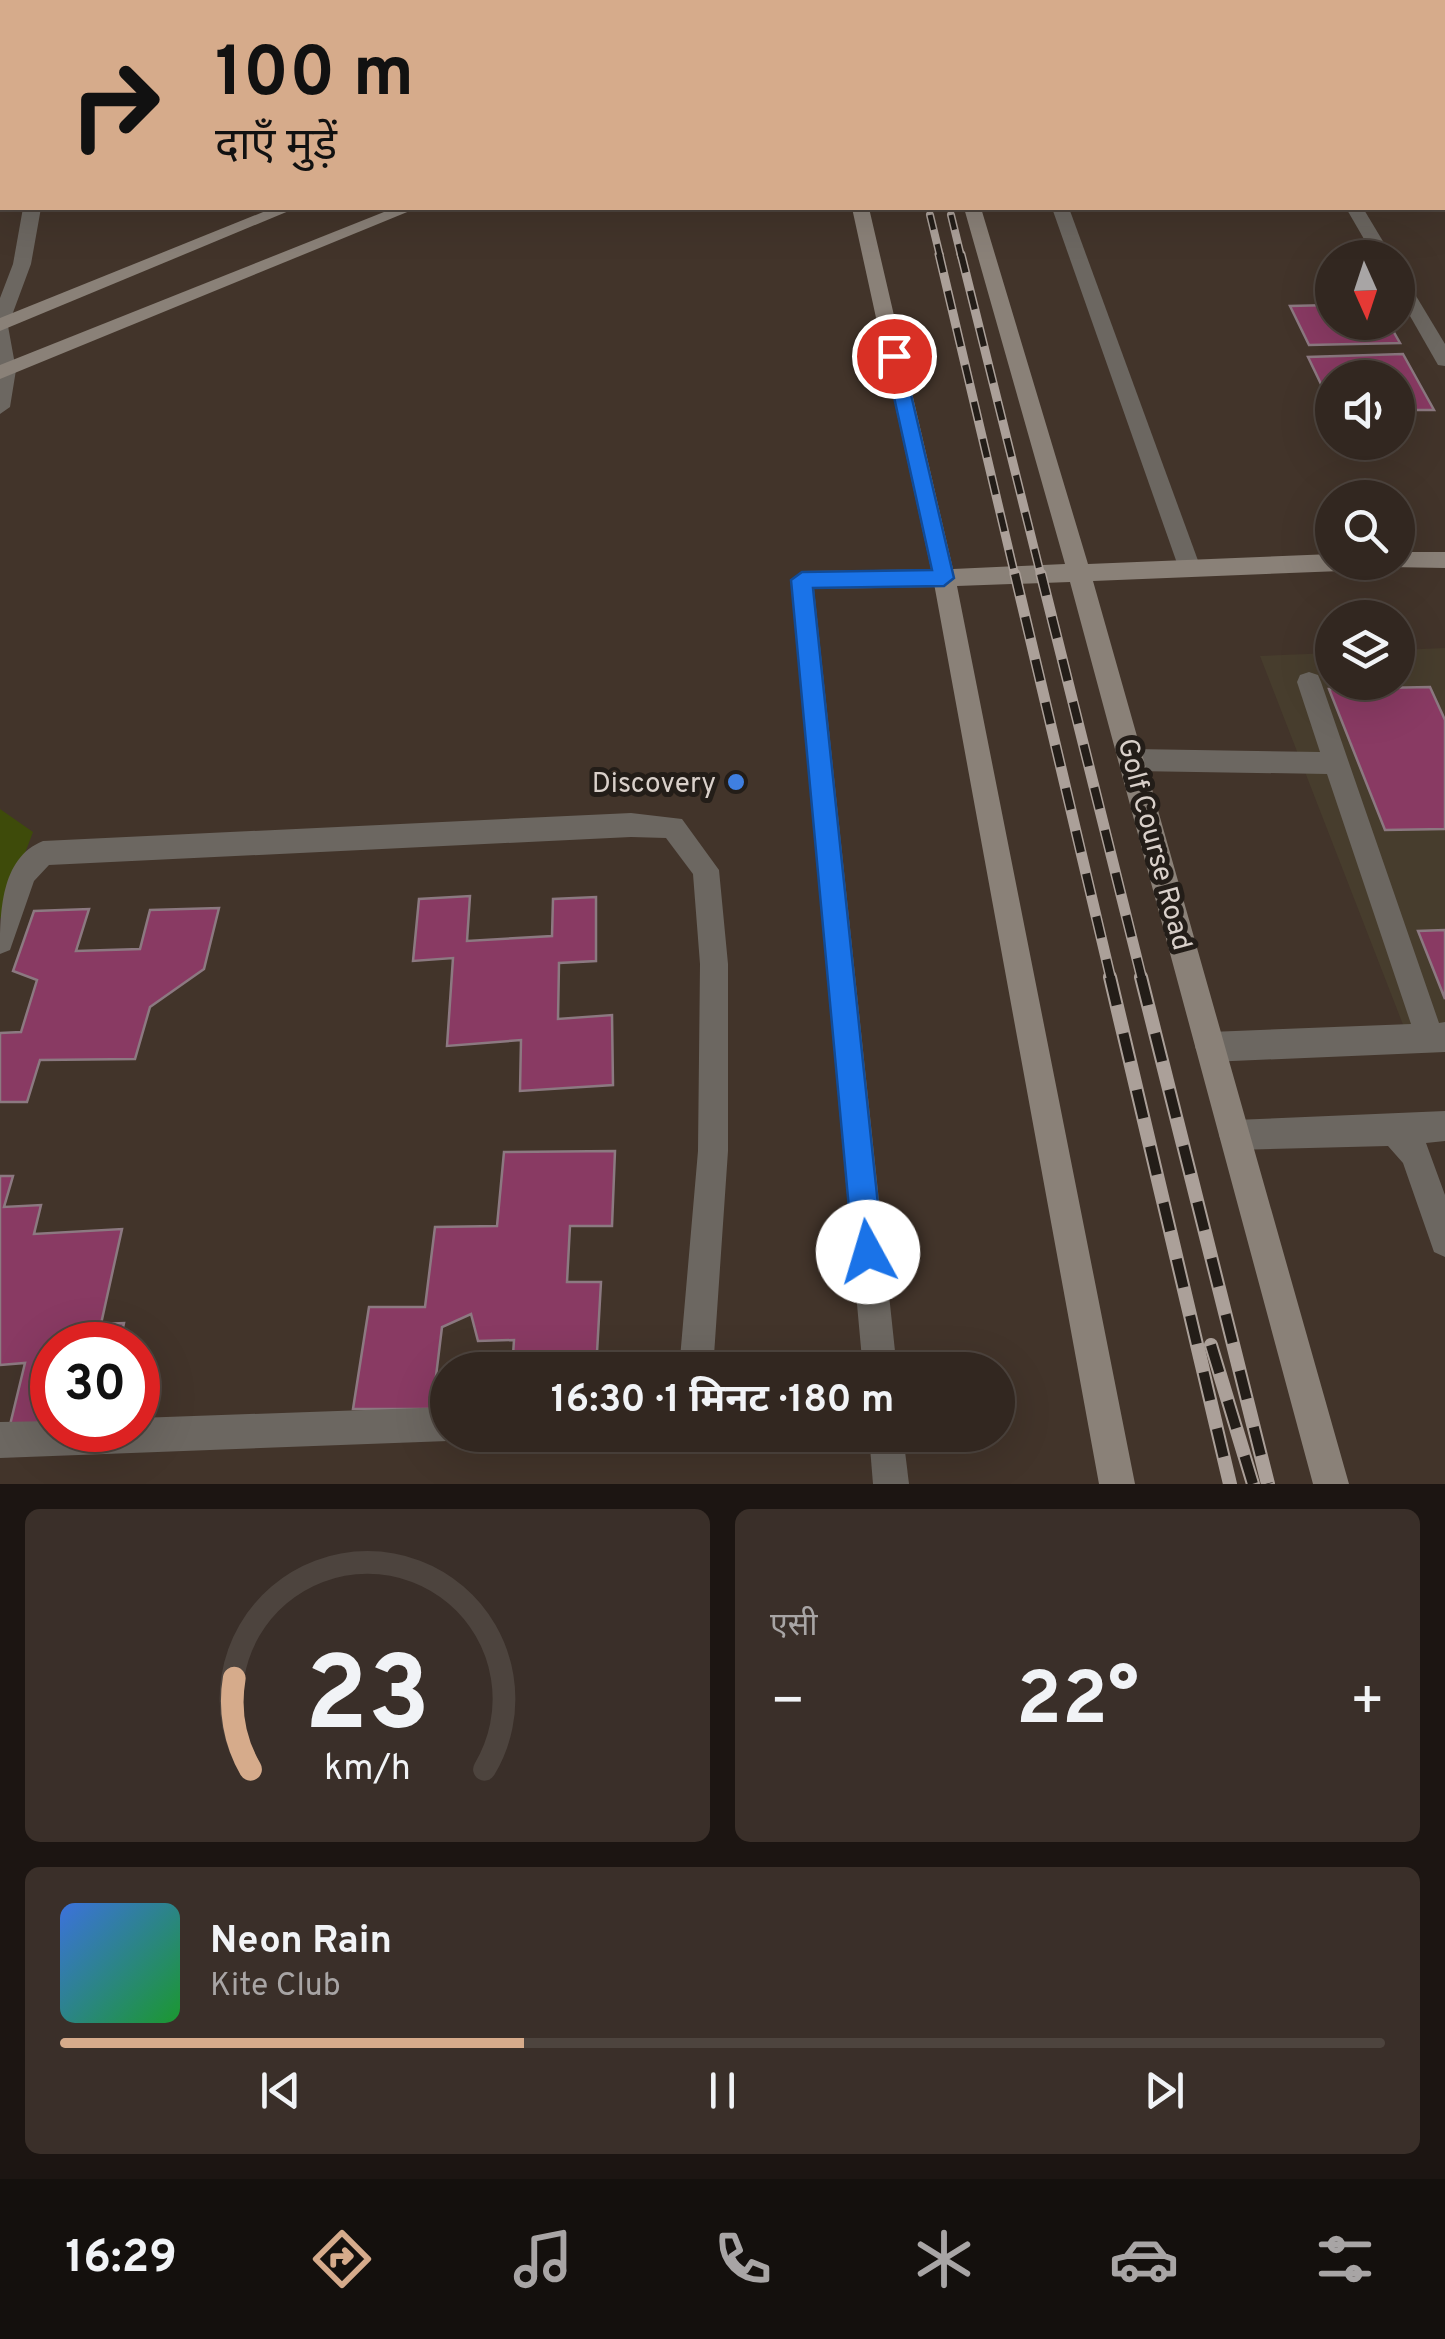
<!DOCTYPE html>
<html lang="hi">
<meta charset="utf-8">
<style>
body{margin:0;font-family:Overpass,"Noto Sans Devanagari",sans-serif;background:#3a2f29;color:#f1f3f6;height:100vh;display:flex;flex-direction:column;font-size:38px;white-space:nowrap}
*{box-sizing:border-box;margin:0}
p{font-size:32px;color:#a8a5a5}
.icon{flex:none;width:55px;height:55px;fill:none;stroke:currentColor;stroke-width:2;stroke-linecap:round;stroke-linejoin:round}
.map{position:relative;height:1484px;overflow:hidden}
.sheet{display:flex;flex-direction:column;gap:25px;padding:25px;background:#1c1512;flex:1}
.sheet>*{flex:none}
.guide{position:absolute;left:0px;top:0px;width:1445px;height:210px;box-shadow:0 10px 40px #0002,0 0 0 2px #4d443e;background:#d6ab8b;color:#111;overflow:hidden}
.needle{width:65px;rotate:177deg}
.buttons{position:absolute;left:1315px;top:240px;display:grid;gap:20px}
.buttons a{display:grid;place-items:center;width:100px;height:100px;border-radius:50%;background:#322720;box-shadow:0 10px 40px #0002,0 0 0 2px #4d443e;font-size:50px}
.speed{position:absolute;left:30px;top:1322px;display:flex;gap:20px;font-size:50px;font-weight:700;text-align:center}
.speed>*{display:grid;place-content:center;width:130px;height:130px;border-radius:50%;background:#322720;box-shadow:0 10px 40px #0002,0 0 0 2px #4d443e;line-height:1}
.speed .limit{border:15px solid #d22;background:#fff;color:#111}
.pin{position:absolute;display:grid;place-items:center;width:85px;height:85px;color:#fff;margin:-42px;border:5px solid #fff;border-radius:50%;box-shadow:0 2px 10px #0007}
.me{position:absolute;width:110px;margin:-55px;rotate:354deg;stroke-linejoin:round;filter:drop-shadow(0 0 8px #0008)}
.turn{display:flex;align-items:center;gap:35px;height:210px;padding:0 50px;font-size:45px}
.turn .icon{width:130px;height:130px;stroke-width:2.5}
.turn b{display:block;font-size:70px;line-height:85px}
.big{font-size:75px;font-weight:700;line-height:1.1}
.sheet .tile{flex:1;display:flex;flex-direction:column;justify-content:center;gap:15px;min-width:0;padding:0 35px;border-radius:15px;background:#3a2f29}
.sheet .dial{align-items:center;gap:0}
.dial svg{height:260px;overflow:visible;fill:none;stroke:#4d443e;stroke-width:7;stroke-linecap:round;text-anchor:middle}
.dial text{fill:#f1f3f6;stroke:none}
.song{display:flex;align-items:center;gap:30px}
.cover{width:120px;height:120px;border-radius:15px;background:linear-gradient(135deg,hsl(220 70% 55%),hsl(130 70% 35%))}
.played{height:10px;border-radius:5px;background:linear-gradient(90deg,#d6ab8b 35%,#4d443e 35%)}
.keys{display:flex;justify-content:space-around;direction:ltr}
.heat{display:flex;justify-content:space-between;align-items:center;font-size:55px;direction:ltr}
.sheet .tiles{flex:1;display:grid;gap:25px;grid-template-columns:1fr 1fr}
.tile:last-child{grid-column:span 2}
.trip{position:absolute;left:430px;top:1352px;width:585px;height:100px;border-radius:50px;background:#322720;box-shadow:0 10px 40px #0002,0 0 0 2px #4d443e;font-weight:700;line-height:100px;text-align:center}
.menu{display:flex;height:160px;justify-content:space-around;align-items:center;background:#14100d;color:#a8a5a5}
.menu .icon{width:70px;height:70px}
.menu .selected{color:#d6ab8b}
.menu b{font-size:45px;color:#f1f3f6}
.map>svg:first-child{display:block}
.commercial{fill:#473d2d}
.green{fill:#3e4b0a}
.building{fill:#893a63;stroke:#8c7981;stroke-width:2.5}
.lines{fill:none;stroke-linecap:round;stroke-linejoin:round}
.lane{fill:#6c6761;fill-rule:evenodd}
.street{fill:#6c6761;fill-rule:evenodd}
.secondary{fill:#8a8178;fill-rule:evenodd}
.rail-far3-casing{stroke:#aba099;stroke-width:8}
.rail-far2-casing{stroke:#aba099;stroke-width:9}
.rail-far1-casing{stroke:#aba099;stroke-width:11}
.rail-casing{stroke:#aba099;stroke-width:14}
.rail-far3{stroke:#231d18;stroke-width:5;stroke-dasharray:15;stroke-linecap:butt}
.rail-far2{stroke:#231d18;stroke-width:6;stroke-dasharray:19;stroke-linecap:butt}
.rail-far1{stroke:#231d18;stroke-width:8;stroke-dasharray:22;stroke-linecap:butt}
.rail{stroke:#231d18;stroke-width:10;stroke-dasharray:29;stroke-linecap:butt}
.route{fill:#1a73e8;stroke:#114b97;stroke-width:2.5}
.shop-dot{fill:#3f7fe0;stroke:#231d18;stroke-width:4}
.labels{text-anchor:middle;stroke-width:10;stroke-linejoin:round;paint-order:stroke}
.poi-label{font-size:28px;fill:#d9d0ca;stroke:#231d18;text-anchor:end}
.street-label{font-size:28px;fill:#d9d0ca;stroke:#231d18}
</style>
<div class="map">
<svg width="1445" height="1484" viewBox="0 0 1445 1484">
<rect width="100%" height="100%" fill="#42342a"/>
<!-- commercial -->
<path class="commercial" d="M1445,648V1052L1414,1053L1260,656L1332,653V682H1398V650Z"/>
<!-- green -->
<path class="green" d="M0,809L33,832L0,919Z"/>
<!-- building -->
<g class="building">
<path d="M1332,305V322H1388L1400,343L1309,345L1290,306Z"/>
<path d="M1403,354L1434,410H1398V378H1332V407L1308,357Z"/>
<path d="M1430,687L1445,720V829L1385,830L1329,689Z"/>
<path d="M470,896L467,941L552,936L553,899L596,897V961L559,963L558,1019L612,1015L613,1085L520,1091L521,1040L447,1046L453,958L413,961L419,899Z"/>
<path d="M219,908L204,969L150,1007L135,1059L40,1060L27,1102H0V1033L21,1032L37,980L13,971L34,911L89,909L76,951L140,949L150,910Z"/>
<path d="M1445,930V999L1418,931Z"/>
<path d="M615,1151L612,1226H570L567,1282H601L596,1370H512L514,1340L478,1341L471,1314L442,1327L432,1409H353L369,1307H425L435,1227L497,1226L504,1152Z"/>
<path d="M0,1176H13L4,1207L41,1205L34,1234L122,1229L101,1324L124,1323L119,1345H52V1423L10,1425L25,1363L0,1365Z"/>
</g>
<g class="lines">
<!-- lane -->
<g class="lane">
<path d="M1309,672L1318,675L1321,682L1439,1023L1445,1022V1052L1210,1062L1200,1057L1195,1047L1200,1037L1210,1032L1411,1024L1327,774L1134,771L1125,768L1121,760L1125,752L1134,749L1320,752L1297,682L1300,675Z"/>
<path d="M1445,1111V1141L1426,1143L1445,1195V1257L1434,1252L1403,1163L1388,1146L1234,1150L1223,1146L1219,1135L1223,1124L1234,1120Z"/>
</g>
<!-- street -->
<g class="street">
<path d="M48,0H66L67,2H50Z"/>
<path d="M23,208H41L31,264L8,326L16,370L10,407L0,414V298L13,264Z"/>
<path d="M1052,208H1069L1200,566L1197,572L1189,575L1178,566Z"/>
<path d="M1346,208H1363L1393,258H1375Z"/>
<path d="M1398,274L1404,276L1445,344V366L1438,365L1398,295Z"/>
<path d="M944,569L955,578L944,587L814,589L897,1370H863L791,580L802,571Z"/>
<path d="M631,813L682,819L719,870L728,964V1151L713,1370H679L698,1151L700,964L693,874L666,838L631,837L49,865L34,881L10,950L0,954C0,914 0,858 43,841Z"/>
<path d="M448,1407V1435H461L448,1441L0,1458V1422L52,1421V1430H138V1418Z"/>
<path d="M869,1435H903L909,1484H873Z"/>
</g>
<!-- secondary -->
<g class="secondary">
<path d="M273,208H296L0,331V318Z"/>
<path d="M394,208H417L0,379V365Z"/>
<path d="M852,208H869L953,569L1065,564L964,208H981L1088,564L1332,554V562H1352L1341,571L1093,581L1349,1484H1313L1070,582L957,586L1135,1484H1099L933,578Z"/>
<path d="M1398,552H1445V568L1390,567L1388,562H1398Z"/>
</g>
<defs>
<g id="rail-far3">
<path d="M930,215L940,256"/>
<path d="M951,215L961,256"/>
</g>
<g id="rail-far2">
<path d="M939,254L1015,576"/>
<path d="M961,254L1041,576"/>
</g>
<g id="rail-far1">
<path d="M1015,574L1111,979"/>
<path d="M1041,574L1142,979"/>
</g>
<g id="rail">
<path d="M1110,977L1230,1484"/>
<path d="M1141,977L1268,1484"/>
<path d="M1211,1345L1253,1484"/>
</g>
</defs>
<!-- rail-far3 casing -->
<use href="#rail-far3" class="rail-far3-casing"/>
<!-- rail-far2 casing -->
<use href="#rail-far2" class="rail-far2-casing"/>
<!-- rail-far1 casing -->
<use href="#rail-far1" class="rail-far1-casing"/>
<!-- rail casing -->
<use href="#rail" class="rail-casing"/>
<!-- rail-far3 -->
<use href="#rail-far3" class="rail-far3"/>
<!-- rail-far2 -->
<use href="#rail-far2" class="rail-far2"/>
<!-- rail-far1 -->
<use href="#rail-far1" class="rail-far1"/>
<!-- rail -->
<use href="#rail" class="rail"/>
</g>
<!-- route -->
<path class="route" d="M894,350L902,356L954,578L944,586L813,588L883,1252L878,1263L868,1267L858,1263L853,1252L791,580L802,572L932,570L885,356Z"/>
<!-- markers -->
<circle class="shop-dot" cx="736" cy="782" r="10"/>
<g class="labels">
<!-- poi labels -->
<g class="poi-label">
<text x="716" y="792">Discovery</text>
</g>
<!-- street labels -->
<g class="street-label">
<text transform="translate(1156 844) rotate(75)" y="10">Golf Course Road</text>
</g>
</g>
</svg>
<div class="buttons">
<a><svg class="needle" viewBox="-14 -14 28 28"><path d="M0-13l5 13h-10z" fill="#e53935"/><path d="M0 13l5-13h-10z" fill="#a8a5a5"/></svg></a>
<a><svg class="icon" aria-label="sound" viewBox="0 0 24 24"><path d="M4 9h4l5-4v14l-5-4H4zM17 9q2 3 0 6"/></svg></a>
<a><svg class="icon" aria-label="search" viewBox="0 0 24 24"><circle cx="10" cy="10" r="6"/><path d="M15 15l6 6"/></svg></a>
<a><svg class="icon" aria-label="layers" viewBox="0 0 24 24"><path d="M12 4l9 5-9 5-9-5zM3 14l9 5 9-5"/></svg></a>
</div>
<div class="speed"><div class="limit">30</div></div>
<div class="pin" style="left:894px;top:356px;background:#d93025"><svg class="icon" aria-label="arrive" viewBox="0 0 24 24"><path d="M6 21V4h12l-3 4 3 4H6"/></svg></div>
<svg class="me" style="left:868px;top:1252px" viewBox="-20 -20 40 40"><circle r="19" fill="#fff"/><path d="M0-13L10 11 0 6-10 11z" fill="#1a73e8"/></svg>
<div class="trip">16:30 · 1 मिनट · 180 m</div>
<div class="guide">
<div class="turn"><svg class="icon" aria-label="right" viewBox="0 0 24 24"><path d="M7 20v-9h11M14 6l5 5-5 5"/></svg><div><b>100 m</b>दाएँ मुड़ें</div></div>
</div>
</div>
<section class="sheet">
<div class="tiles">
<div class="tile dial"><svg viewBox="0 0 100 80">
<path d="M14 69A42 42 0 1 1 86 69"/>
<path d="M14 69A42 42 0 0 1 9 41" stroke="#d6ab8b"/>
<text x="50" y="56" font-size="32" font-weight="700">23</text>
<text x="50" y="72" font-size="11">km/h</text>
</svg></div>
<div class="tile"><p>एसी</p>
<div class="heat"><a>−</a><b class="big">22°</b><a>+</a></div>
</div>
<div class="tile">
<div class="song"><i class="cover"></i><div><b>Neon Rain</b><p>Kite Club</p></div></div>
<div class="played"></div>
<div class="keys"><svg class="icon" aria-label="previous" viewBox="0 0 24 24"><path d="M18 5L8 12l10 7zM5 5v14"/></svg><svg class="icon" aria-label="pause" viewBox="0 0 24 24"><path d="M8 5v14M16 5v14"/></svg><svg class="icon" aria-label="next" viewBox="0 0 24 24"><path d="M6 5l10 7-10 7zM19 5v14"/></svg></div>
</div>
</div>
</section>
<nav class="menu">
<b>16:29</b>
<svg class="icon selected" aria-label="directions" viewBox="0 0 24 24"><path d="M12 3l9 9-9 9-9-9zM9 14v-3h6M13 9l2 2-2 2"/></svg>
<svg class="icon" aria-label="music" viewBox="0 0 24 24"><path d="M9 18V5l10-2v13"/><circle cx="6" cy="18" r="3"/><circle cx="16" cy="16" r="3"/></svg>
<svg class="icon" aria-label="phone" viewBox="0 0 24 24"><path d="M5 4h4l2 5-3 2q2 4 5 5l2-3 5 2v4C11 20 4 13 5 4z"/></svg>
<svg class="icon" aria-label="climate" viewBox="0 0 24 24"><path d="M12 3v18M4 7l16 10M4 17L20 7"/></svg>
<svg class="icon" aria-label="car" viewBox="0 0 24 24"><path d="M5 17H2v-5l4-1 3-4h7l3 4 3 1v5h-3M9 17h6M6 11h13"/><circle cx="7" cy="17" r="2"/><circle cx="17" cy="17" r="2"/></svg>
<svg class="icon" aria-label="filters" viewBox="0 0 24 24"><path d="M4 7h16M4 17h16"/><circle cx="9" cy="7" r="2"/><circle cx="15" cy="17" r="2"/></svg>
</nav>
